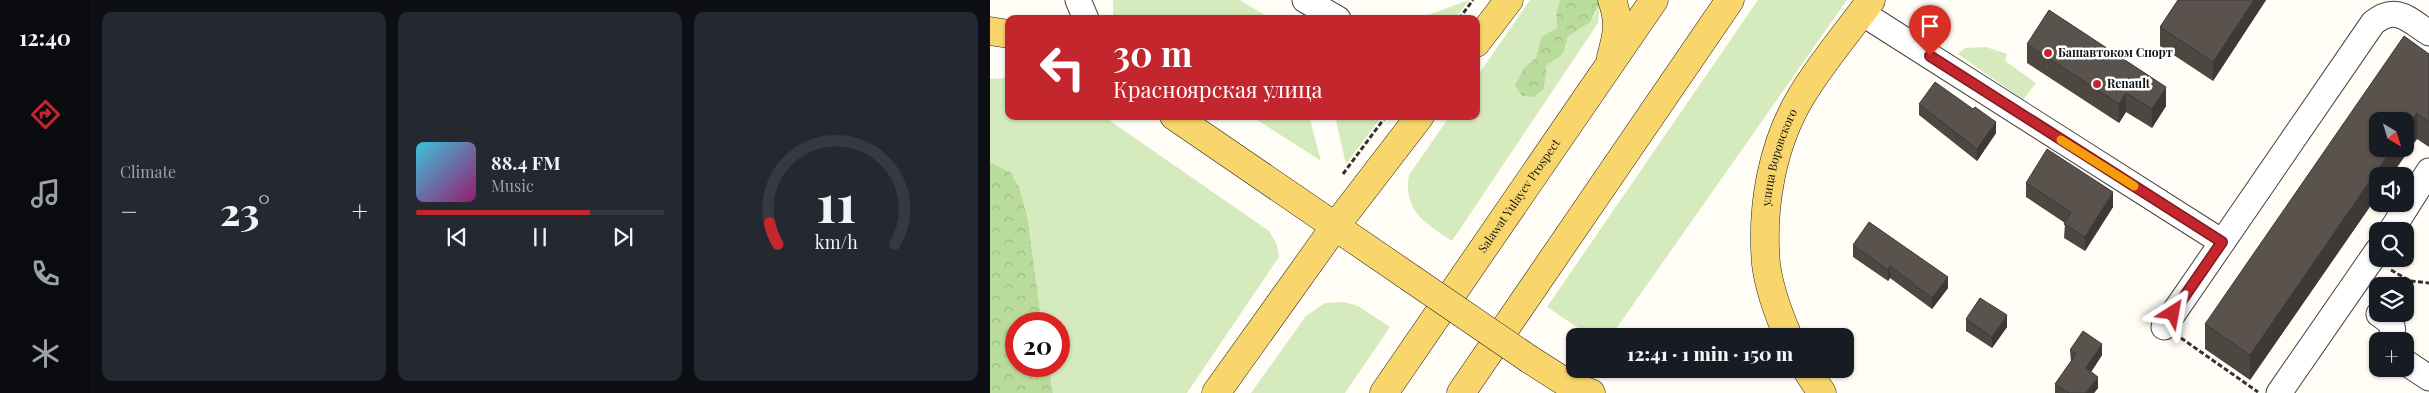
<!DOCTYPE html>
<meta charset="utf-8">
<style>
body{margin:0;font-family:"Playfair Display",serif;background:#242831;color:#f1f3f6;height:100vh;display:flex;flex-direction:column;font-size:19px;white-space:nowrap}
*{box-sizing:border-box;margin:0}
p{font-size:16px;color:#9ea1a6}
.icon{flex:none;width:28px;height:28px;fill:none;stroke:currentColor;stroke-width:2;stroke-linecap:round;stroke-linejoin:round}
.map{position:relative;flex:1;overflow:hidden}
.details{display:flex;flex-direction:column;gap:12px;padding:12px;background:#0d0f14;width:900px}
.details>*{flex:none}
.hud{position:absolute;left:15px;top:15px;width:475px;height:105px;border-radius:10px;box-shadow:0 1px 4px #0004;background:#c4262e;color:#fff;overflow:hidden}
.needle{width:32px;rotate:142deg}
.buttons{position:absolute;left:1379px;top:112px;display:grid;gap:10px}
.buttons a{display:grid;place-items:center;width:45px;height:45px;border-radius:10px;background:#171b24;box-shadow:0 1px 4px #0004;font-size:25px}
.speed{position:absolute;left:15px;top:312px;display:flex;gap:10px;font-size:25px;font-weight:700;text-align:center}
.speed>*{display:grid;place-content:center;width:65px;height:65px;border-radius:50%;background:#171b24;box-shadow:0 1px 4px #0004;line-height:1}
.speed .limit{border:8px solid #d22;background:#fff;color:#111}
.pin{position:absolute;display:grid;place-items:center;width:42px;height:42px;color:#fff;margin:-51px -21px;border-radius:50% 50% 50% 0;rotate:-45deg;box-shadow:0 0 5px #0007}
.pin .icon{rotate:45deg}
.me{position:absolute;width:55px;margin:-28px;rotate:34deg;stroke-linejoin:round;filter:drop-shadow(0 0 4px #0008)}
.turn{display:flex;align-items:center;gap:18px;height:105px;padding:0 25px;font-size:22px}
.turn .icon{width:65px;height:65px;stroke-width:2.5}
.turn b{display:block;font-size:35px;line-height:42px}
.big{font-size:38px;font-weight:800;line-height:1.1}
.details .tile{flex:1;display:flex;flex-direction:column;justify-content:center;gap:8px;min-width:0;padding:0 18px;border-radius:10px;background:#242831}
.details .dial{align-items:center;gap:0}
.dial svg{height:130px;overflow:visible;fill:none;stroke:#363941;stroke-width:7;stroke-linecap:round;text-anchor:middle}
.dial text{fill:#f1f3f6;stroke:none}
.song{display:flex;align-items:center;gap:15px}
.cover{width:60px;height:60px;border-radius:8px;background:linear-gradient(135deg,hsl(190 70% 55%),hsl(320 70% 35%))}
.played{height:5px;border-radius:2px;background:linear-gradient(90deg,#c4262e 70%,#363941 70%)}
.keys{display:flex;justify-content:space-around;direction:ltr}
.heat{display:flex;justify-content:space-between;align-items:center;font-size:28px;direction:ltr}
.details .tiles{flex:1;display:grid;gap:12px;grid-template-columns:repeat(3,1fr)}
.trip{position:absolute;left:576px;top:328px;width:288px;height:50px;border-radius:10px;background:#171b24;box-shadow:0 1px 4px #0004;font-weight:800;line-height:50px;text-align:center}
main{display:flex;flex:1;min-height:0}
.tab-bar{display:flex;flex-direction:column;width:90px;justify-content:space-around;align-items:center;background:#090b0e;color:#9ea1a6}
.tab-bar .icon{width:35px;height:35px}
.tab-bar .current{color:#c4262e}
.tab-bar b{font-size:22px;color:#f1f3f6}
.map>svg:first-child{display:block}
.grass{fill:#d5ebbd}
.forest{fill:url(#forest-crowns)}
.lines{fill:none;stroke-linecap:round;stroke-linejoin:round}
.minor-casing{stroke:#444;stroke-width:27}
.major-casing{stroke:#222;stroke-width:29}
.path{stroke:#333;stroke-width:3;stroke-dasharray:5 2.5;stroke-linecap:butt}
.minor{stroke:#fff;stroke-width:25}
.major{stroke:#f9d66b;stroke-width:28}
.major-bridge-casing{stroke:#222;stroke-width:29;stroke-linecap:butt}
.major-bridge{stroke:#f9d66b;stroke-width:28}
.wall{fill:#4d4742}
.shaded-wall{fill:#3f3936}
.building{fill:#5a524d;stroke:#3f3936}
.route-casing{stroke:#7f191e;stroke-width:12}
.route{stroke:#c4262e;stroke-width:9}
.slow{stroke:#f59e0b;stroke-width:9}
.poi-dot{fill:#c4262e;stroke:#fff;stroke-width:2}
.labels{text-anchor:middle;stroke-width:5;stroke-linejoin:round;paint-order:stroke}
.poi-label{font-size:12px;font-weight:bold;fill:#111;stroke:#fff;text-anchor:start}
.street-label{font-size:12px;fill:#111;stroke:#fff}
</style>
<main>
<nav class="tab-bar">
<b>12:40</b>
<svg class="icon current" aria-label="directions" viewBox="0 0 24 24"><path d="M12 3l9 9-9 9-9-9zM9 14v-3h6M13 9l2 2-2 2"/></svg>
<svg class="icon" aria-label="music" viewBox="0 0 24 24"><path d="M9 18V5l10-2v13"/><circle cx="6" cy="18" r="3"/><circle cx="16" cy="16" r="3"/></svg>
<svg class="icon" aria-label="phone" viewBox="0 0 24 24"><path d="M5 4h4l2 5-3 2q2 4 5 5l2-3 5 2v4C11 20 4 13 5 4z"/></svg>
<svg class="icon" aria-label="climate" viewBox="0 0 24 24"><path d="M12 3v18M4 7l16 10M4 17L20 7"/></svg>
</nav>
<section class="details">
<div class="tiles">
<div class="tile"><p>Climate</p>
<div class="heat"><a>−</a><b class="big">23°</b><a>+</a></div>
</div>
<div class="tile">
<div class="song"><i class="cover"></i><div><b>88.4 FM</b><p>Music</p></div></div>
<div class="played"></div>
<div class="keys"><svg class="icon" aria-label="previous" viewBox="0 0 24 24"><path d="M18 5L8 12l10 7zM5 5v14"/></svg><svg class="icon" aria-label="pause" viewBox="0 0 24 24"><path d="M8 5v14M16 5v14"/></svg><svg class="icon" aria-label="next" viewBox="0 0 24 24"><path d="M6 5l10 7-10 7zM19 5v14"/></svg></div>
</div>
<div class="tile dial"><svg viewBox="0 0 100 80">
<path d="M14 69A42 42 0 1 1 86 69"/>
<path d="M14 69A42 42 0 0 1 9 56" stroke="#c4262e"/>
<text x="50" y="56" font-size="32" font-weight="700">11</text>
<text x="50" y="72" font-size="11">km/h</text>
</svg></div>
</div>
</section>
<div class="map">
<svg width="1439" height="393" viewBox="0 0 1439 393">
<defs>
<pattern id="forest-crowns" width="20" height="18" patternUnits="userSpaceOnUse" patternTransform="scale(1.25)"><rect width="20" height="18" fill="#b9dc9c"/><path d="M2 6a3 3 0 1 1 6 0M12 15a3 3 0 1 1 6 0" fill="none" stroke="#9ebc85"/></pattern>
</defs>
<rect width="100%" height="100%" fill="#fffdf5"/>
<!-- grass -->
<g class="grass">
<path d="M123,0H250L281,19H123Z"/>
<path d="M479,0L465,19H431L433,17Z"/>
<path d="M540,0H570L566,13L567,28L551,37L546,58L534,68L532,95L544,97L554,89L557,63L565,60L577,47L576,37L604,17L610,3L608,23L462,241C435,223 413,211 419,175L460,116H486V78Z"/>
<path d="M768,0H857L621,336H600L557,307Z"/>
<path d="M996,47L1017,54L1015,61L1046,83L1033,100L968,54L975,48Z"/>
<path d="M19,78V116H113L279,231L287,245L289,257L197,393H63L59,366H69V324H52L38,221L0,163V79Z"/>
<path d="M261,116H319L331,161Z"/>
<path d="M345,116H392L356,164Z"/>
<path d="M354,302L368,306L400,327L355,393H261L316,316L335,303Z"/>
</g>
<!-- forest -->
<g class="forest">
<path d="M570,0H609L610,3L600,22L577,37C577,52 571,58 557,64L554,89L544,97L532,96L525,85L534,68L546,58L551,37L567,28L566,13Z"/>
<path d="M0,163L20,172L29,187L38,221L52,324H26V366H59L63,393H0Z"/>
</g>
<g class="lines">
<defs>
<g id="minor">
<path d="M88,0L96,19"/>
<path d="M315,0L348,19"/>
<path d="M872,13L1232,242"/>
<path d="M1401,231L1439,171"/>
<path d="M1389,314C1401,322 1407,327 1399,341"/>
<path d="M1174,327L1383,23C1406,4 1419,20 1439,33"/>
<path d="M1415,362L1439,378"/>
<path d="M1289,393L1388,250"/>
</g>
<g id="major">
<path d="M0,31L19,34"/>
<path d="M486,43L519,0"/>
<path d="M621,57C627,36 630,21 622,0"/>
<path d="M184,116L419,277"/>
<path id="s1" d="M798,336C788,313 779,288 776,264C771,207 782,144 812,95C832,62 858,32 881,0"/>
<path d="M539,359L583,387L601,393"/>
<path d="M816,369L832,393"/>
<path d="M226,393L344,228L430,116"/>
<path id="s2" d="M394,393L664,0"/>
<path d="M471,393L740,0"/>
</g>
</defs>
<!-- minor casing -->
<use href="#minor" class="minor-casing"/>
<!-- major casing -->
<use href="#major" class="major-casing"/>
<!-- path -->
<g class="path">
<path d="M469,19L483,0"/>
<path d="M353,174L396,116"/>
<path d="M1401,270L1420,281L1439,283"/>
<path d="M1191,338L1268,392"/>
</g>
<!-- minor -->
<use href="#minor" class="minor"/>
<!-- major -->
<use href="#major" class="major"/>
<defs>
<path id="major-bridge" d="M419,277L539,359"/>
</defs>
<!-- major-bridge casing -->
<use href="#major-bridge" class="major-bridge-casing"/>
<!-- major-bridge -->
<use href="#major-bridge" class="major-bridge"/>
</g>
<!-- wall -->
<g class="wall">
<path d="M1188,0H1276L1223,81L1170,46V27Z"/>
<path d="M1037,44L1176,106L1162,128L1136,112L1129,123L1037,63Z"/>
<path d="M1439,54V147L1427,139L1388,176V195L1260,380L1215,349V324Z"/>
<path d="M929,104L983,109L1006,133L987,161L929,115Z"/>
<path d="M1036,183L1123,207L1095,251L1074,238L1075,223L1036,197Z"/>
<path d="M863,245L958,288L942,309L900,278L898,281L863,257Z"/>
<path d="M976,319L1017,327L1002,348L976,331Z"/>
<path d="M1080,350L1112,355L1101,372L1108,388L1104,393H1065V384L1081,362Z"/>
</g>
<!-- shaded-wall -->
<g class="shaded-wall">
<path d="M1264,0H1276L1223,81V62Z"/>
<path d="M1176,87V106L1162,128V109Z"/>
<path d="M1136,93V112L1129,123V104Z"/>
<path d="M1427,113V139L1401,176H1388V195L1260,380V355L1402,149H1415V130Z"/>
<path d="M1006,122V133L987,161V149Z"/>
<path d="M1123,192V207L1095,251V237Z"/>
<path d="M900,266V278L898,281V270Z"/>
<path d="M958,277V288L942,309V298Z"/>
<path d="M1017,315V327L1002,348V337Z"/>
<path d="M1112,344V355L1096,380V368Z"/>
<path d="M1108,377V388L1104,393H1096Z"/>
</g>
<!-- building -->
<g class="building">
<path d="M1188,0H1264L1223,62L1170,27Z"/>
<path d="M1059,10L1176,87L1162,109L1136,93L1129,104L1037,44Z"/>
<path d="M1414,36L1439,54V122L1427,113L1415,130V121H1388V149H1402L1260,355L1215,324Z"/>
<path d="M945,82L983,109L985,107L1006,122L987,149L929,104Z"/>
<path d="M1057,149L1123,192L1095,237L1074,224L1081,212L1036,183Z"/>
<path d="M879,222L958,277L942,298L900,266L898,270L863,245Z"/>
<path d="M990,298L1017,315L1002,337L976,319Z"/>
<path d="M1093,331L1112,344L1096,368L1108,377L1096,393H1079L1065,384L1086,354L1080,350Z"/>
</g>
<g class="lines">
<defs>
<path id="route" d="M940,56L1232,242L1183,313"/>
</defs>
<!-- route casing -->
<use href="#route" class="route-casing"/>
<!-- route -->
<use href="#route" class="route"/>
<!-- slow -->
<path class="slow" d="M1071,140L1144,186"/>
</g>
<!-- markers -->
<g class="poi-dot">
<circle cx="1058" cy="53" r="5"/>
<circle cx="1107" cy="84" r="5"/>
</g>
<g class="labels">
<!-- poi labels -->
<g class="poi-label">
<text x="1068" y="57">Башавтоком Спорт</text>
<text x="1117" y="88">Renault</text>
</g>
<!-- street labels -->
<g class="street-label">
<text dy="4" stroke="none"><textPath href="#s1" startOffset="184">улица Воровского</textPath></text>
<text dy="4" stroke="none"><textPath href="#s2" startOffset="239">Salawat Yulayev Prospect</textPath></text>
</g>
</g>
</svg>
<div class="buttons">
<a><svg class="needle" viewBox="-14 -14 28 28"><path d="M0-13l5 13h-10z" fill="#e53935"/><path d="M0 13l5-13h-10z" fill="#9ea1a6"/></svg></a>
<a><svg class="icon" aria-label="sound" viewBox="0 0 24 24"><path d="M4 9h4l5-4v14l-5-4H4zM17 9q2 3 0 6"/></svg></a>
<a><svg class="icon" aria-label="search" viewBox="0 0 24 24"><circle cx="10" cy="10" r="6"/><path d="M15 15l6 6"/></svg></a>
<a><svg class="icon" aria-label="layers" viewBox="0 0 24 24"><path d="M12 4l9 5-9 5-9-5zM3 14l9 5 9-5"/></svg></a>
<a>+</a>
</div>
<div class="speed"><div class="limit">20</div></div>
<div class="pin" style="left:940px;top:56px;background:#d93025"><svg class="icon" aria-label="arrive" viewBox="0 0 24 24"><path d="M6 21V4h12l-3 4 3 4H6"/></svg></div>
<svg class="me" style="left:1183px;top:313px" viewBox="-20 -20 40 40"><path d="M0-17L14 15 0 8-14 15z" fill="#c4262e" stroke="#fff" stroke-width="4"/></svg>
<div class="trip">12:41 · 1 min · 150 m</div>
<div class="hud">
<div class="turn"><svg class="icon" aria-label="left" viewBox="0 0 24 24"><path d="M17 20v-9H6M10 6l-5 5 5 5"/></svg><div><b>30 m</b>Красноярская улица</div></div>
</div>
</div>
</main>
